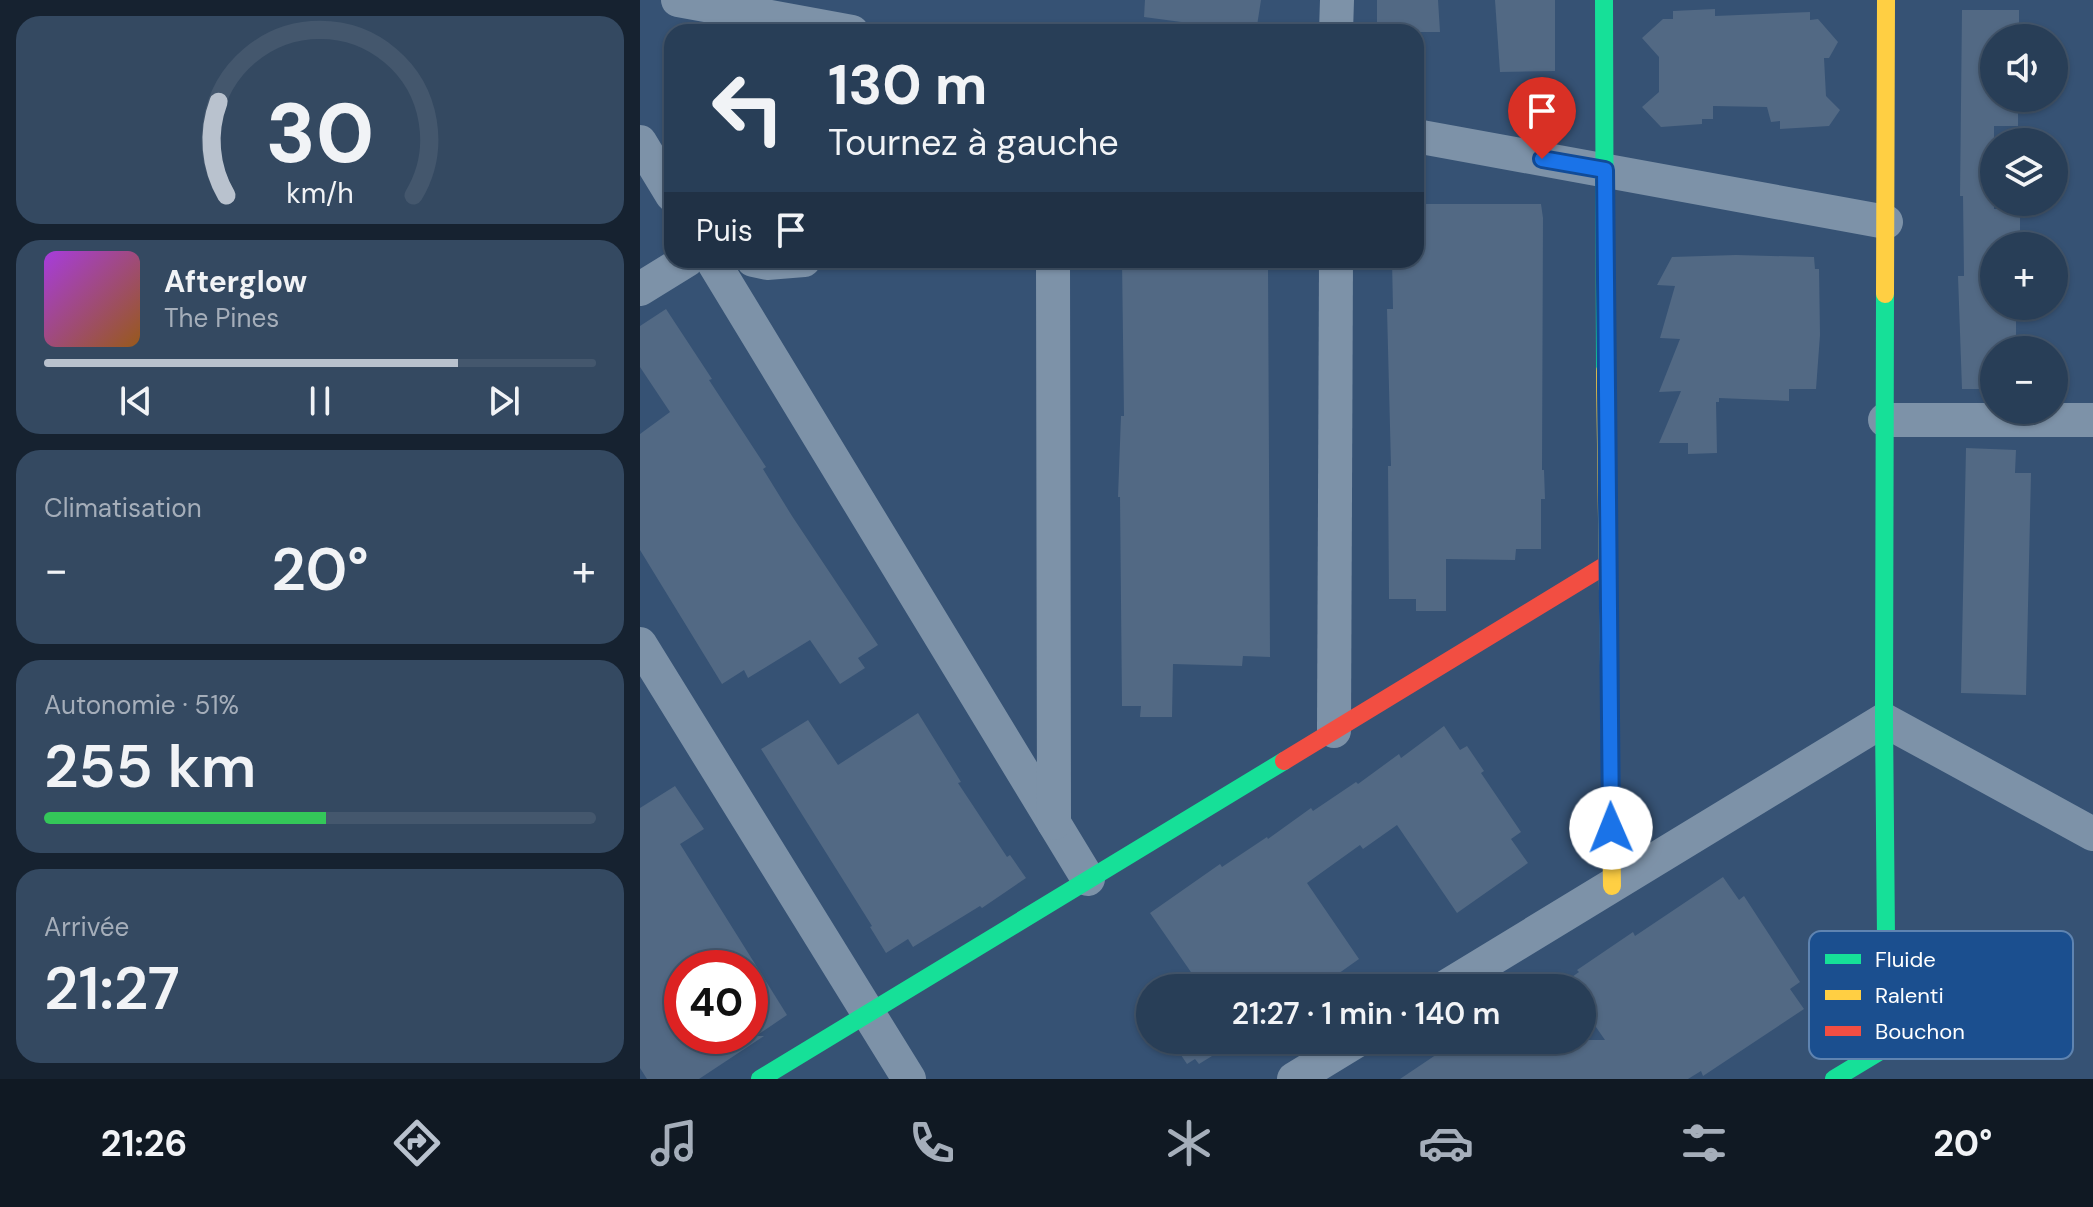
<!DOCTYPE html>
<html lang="fr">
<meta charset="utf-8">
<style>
body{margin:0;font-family:"DM Sans",sans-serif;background:#344961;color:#f1f3f6;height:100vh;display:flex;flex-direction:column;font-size:30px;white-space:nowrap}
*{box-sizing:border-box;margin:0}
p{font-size:26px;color:#a5aeba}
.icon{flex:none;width:44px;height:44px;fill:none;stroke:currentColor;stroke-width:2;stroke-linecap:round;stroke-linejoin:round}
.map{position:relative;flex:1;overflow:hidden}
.panel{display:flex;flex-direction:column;gap:16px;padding:16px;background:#162230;width:640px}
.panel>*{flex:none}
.top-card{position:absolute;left:24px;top:24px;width:760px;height:244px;border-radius:24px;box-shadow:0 2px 6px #0004,0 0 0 2px #44576d;background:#283e57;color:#f1f3f6;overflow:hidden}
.fabs{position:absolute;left:1340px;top:24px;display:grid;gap:16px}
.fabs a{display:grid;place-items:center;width:88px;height:88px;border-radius:50%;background:#283e57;box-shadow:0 2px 6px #0004,0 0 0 2px #44576d;font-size:40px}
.speed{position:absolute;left:24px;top:950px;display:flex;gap:16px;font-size:40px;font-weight:700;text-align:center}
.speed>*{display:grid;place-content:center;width:104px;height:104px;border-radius:50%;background:#283e57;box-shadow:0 2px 6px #0004,0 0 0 2px #44576d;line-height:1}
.speed .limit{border:12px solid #d22;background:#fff;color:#111}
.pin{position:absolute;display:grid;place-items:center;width:68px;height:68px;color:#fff;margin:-82px -34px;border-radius:50% 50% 50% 0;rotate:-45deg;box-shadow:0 0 8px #0007}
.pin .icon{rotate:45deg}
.me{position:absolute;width:88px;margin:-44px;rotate:359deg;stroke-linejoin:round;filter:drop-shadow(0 0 6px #0008)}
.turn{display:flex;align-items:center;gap:28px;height:168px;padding:0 32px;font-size:36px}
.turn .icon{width:104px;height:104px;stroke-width:2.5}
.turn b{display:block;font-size:56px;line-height:68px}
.then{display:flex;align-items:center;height:76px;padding:0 32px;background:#0003;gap:16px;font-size:30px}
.big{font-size:60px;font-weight:600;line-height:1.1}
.panel .widget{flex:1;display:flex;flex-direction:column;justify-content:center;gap:12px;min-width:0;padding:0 28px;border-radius:24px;background:#344961}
.panel .dial{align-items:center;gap:0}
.dial svg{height:208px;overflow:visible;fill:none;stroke:#44576d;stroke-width:7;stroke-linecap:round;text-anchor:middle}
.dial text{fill:#f1f3f6;stroke:none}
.song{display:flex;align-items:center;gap:24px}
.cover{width:96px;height:96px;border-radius:12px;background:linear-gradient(135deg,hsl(280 70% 55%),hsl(30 70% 35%))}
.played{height:8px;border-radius:4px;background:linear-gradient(90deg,#b9c2ce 75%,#44576d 75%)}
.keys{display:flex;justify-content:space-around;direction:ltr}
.heat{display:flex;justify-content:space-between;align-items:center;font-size:44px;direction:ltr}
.charge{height:12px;border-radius:6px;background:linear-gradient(90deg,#34c759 51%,#44576d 0)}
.trip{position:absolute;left:496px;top:974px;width:460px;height:80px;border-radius:40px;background:#283e57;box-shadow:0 2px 6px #0004,0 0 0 2px #44576d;font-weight:600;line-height:80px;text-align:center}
.tab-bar{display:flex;height:128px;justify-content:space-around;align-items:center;background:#101923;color:#a5aeba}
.tab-bar .icon{width:56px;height:56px}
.tab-bar .selected{color:#b9c2ce}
.tab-bar b{font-size:36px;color:#f1f3f6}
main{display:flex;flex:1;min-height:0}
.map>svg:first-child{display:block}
.building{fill:#526984;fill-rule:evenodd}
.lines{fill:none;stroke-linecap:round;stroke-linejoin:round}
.street{stroke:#7d92a8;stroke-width:34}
.fast{stroke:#16e098;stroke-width:18}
.slow{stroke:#ffcf43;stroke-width:18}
.jam{stroke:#f24e42;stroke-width:18}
.route-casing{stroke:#114b97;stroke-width:20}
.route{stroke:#1a73e8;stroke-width:14}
.key{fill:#1b4f8f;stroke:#5f84b1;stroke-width:2}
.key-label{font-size:22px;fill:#fff}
</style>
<main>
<section class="panel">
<div class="widget dial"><svg viewBox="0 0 100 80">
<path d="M14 69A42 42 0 1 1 86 69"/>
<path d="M14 69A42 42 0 0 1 11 33" stroke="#b9c2ce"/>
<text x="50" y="56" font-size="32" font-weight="700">30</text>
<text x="50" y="72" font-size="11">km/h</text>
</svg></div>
<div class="widget">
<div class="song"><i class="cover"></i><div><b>Afterglow</b><p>The Pines</p></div></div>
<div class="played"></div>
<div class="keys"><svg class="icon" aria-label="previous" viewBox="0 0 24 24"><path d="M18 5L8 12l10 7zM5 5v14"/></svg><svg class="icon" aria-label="pause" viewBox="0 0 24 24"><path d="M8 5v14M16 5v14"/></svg><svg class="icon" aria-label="next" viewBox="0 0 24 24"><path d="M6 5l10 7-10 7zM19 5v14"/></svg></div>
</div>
<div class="widget"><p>Climatisation</p>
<div class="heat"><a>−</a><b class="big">20°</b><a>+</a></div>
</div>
<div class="widget"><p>Autonomie · 51%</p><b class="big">255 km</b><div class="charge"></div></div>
<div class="widget"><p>Arrivée</p><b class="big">21:27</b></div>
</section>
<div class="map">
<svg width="1453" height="1079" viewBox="0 0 1453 1079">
<rect width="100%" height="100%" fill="#365274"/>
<!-- building -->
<g class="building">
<path d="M505,0H621L616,32L504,17Z"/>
<path d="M737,0H798L800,32H737Z"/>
<path d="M855,0H915V71L860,72Z"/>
<path d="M1075,9V16L1170,12V20L1178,19L1198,42L1189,58H1184L1186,96L1200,110L1189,126L1140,129V121L1131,122L1127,107L1073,106V119H1062V124L1021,127L1002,107L1019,92V57L1002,38L1023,19H1033V11Z"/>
<path d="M1322,10H1379V38H1354V98H1378V126H1354V209H1380V246H1354V306H1376V350H1354V389H1322L1318,276H1324L1323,196H1320Z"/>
<path d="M776,204H901L903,218L902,470H904L905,499H901V549H876L875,560L806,559V611H776V599H749L748,466H751L747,309H753L752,260H776Z"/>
<path d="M1096,255L1174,257L1175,269H1179L1180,335L1176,389H1149V401L1079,398V402H1076L1077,453L1048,454V443H1019L1041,391L1019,392L1040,339L1020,338L1035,286L1017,285L1032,257Z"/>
<path d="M482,260H626V268H628L630,657L603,656L602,666L533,664L532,717H500L501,706H482L480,497H478L481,416H484Z"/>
<path d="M26,309L72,379L69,380L126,467L123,469L152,516L238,645L218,658L225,668L200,684L170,640L108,678L104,670L82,684L0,550V434L30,412L0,367V326Z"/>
<path d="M1326,448L1376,450L1375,473H1391L1386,695L1321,693Z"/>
<path d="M278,713L321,782L318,783L367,857L370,855L386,878L342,908L340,906L273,947L268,939L246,953L230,927L232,926L121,749L168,720L198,765Z"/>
<path d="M804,726L820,750L827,746L844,771L841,773L881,832L871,839L888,863L817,913L757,825L723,849L720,845L667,883L719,959L695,976L697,979L683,988H562L510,913L580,864L582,867L627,837L628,839L671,808L673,811L716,782L718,784L759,754L761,758Z"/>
<path d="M35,786L64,829L40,844L147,1015L116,1036H124L59,1079H7L0,1068V808ZM42,968H110V1036H42Z"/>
<path d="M1083,877L1099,900L1104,896L1160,982L1150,989L1164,1009L1063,1076L1061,1071L1048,1079H760L818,1040H965L942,1007V988H929L925,982L939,972L937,970L993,932L995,936Z"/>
<path d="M531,1040H598L559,1064L555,1059L547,1064Z"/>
</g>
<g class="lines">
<!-- street -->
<g class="street">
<path d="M38,0L212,32"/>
<path d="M696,32L697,0"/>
<path d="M776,136L1246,222"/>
<path d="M0,142L32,195"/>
<path d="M72,260L448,879"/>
<path d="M113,260L127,263L164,260"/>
<path d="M413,260L414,823"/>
<path d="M0,289L47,260"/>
<path d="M1245,420H1453"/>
<path d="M0,644L269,1079"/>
<path d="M694,731L696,260"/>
<path d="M804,988L1244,720L1453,834"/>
<path d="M654,1079L718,1040"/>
</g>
<!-- fast -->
<g class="fast">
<path d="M964,0L965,371"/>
<path d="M120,1079L644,761"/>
<path d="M1194,1079L1247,1047L1244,720L1245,294"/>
</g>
<!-- slow -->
<g class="slow">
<path d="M1245,294L1246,0"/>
<path d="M965,371L972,886"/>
</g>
<!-- jam -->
<path class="jam" d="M644,761L966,565"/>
</g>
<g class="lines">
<defs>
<path id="route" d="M902,159L965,170L971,828"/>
</defs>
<!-- route casing -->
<use href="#route" class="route-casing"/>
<!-- route -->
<use href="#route" class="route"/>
</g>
<!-- legend -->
<rect x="1169" y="931" width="264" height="128" rx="12" class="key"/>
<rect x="1185" y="954" width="36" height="10" fill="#16e098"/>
<rect x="1185" y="990" width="36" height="10" fill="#ffcf43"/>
<rect x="1185" y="1026" width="36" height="10" fill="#f24e42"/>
<g class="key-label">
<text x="1235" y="967">Fluide</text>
<text x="1235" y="1003">Ralenti</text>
<text x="1235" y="1039">Bouchon</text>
</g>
</svg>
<div class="fabs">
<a><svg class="icon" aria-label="sound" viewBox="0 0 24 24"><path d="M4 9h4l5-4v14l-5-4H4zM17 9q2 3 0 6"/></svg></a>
<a><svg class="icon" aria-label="layers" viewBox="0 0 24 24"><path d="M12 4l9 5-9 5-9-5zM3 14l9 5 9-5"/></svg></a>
<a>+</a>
<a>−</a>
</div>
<div class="speed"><div class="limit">40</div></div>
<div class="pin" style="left:902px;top:159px;background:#d93025"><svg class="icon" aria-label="arrive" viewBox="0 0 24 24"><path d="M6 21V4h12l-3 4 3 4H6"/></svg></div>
<svg class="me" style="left:971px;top:828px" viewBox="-20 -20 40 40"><circle r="19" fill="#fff"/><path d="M0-13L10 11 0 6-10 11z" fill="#1a73e8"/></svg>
<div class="trip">21:27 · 1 min · 140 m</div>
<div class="top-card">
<div class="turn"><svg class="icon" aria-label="left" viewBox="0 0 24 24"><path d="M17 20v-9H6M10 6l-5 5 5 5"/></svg><div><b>130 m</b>Tournez à gauche</div></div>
<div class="then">Puis<svg class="icon" aria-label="arrive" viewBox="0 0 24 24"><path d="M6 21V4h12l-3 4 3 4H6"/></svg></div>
</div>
</div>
</main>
<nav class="tab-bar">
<b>21:26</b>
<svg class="icon selected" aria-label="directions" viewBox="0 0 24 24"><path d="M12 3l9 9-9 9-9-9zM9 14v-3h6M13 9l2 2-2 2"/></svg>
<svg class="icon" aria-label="music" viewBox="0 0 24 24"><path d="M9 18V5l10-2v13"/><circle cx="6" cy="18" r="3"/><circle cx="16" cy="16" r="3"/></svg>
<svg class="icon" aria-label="phone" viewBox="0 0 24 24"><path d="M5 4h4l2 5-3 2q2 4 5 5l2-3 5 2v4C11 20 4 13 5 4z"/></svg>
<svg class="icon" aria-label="climate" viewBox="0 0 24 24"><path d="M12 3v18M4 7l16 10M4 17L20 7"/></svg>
<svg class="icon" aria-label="car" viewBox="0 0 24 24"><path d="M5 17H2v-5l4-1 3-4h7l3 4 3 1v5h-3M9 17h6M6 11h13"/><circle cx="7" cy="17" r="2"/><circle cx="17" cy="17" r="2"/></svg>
<svg class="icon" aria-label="filters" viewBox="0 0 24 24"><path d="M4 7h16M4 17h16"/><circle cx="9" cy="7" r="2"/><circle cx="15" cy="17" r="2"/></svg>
<b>20°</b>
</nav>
